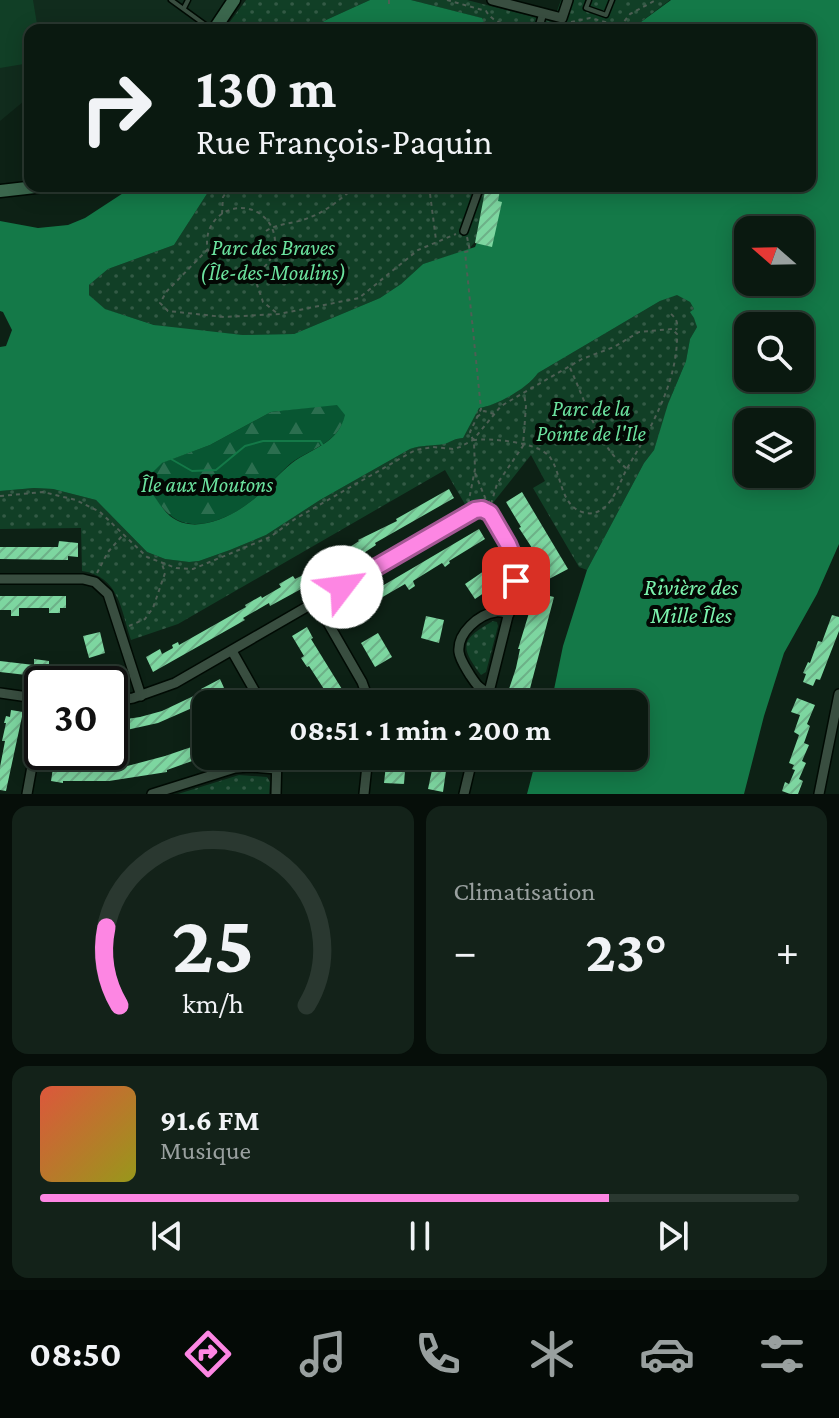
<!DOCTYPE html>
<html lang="fr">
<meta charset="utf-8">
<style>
body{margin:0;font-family:"Crimson Pro",serif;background:#132219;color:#f1f3f6;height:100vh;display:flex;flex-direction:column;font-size:30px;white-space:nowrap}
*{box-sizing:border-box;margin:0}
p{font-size:26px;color:#99a09f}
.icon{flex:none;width:44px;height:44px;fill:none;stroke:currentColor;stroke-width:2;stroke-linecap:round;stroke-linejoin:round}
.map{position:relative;height:794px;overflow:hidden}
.side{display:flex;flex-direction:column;gap:12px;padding:12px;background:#060e09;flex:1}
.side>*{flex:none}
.banner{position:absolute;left:24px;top:24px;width:792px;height:168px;border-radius:16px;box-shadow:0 4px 20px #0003,0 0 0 2px #2a3830;background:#0a1910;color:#f1f3f6;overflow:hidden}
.needle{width:52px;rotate:290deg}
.tools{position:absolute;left:734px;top:216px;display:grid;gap:16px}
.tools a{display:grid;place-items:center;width:80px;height:80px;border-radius:16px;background:#0a1910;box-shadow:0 4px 20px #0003,0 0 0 2px #2a3830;font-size:40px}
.speed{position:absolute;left:24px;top:666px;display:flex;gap:16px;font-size:40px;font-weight:700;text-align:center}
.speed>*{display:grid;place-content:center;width:104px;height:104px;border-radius:50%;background:#0a1910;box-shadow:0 4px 20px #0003,0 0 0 2px #2a3830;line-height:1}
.speed .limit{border:4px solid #111;border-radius:12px;background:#fff;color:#111}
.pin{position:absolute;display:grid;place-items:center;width:68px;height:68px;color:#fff;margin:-34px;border-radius:16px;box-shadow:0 4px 12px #0006}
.me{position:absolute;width:88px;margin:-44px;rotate:60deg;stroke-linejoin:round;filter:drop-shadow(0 0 6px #0008)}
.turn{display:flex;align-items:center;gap:28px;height:168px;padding:0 40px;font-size:36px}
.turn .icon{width:104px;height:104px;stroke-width:2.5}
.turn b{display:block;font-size:56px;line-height:68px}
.big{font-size:60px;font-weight:700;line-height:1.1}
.side .widget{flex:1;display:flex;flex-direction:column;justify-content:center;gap:12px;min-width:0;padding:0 28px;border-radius:16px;background:#132219}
.side .dial{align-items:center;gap:0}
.dial svg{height:208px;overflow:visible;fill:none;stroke:#2a3830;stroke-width:7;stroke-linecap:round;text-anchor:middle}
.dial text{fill:#f1f3f6;stroke:none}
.song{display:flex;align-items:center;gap:24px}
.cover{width:96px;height:96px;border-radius:12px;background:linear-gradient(135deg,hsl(10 70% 55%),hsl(60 70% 35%))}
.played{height:8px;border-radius:4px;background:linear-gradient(90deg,#fd86e3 75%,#2a3830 75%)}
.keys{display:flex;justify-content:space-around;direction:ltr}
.heat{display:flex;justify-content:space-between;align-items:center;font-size:44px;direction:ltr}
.side .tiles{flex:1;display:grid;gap:12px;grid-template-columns:1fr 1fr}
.widget:last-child{grid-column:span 2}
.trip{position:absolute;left:192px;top:690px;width:456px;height:80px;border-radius:16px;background:#0a1910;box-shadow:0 4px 20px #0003,0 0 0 2px #2a3830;font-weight:700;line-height:80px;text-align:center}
.tab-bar{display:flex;height:128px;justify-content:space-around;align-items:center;background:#040a06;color:#99a09f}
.tab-bar .icon{width:56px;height:56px}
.tab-bar .active{color:#fd86e3}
.tab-bar b{font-size:36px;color:#f1f3f6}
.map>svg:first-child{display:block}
.built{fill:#112c1d}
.forest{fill:url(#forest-firs)}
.park{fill:url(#park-dots)}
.garden{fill:#113f26}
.water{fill:#147948;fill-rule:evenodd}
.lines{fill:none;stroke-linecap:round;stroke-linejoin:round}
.stream{stroke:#147948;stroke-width:2}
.building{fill:url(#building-hatch)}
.service-casing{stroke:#000a03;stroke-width:7}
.pedestrian-casing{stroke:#000a03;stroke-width:10}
.minor-casing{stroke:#000a03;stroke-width:12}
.secondary-casing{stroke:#000a03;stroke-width:15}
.path{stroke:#4d5f54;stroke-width:2;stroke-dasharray:4 4;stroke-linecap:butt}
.service{stroke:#394e40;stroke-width:4}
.pedestrian{stroke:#394e40;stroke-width:7}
.minor{stroke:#394e40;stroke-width:9}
.secondary{stroke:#3b674d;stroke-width:12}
.route-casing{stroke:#a45794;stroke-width:20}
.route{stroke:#fd86e3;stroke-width:14}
.labels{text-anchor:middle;stroke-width:8;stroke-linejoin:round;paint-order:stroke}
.park-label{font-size:22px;font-style:italic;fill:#6be29e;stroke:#030804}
.water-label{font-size:24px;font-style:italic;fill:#7cf3ad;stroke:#030804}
</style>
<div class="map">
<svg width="839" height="794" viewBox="0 0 839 794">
<defs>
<pattern id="forest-firs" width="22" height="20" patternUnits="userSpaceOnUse" patternTransform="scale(2)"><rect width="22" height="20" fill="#085632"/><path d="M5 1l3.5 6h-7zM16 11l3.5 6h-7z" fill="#2b6e4f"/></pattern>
<pattern id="park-dots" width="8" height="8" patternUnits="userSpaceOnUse" patternTransform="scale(2)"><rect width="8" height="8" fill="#113f26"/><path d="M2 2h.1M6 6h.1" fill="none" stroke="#335a45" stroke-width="1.8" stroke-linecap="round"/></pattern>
<pattern id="building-hatch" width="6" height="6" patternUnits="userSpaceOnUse" patternTransform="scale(2)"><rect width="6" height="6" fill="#7dd6a0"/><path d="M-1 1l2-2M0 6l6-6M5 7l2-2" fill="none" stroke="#6db188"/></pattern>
</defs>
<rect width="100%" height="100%" fill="#0d2115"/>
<!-- built -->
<path class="built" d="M0,0H231L210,30H30V96L0,121Z"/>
<!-- forest -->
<path class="forest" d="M337,404L346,415C337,444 312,448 291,463C277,475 265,491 250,502C230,518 193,535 170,515C161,508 153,495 146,486L151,474L161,463L210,445L271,412Z"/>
<!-- park -->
<g class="park">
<path d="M246,0H370L326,20L309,30H230L226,27Z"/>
<path d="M411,0H467L553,22L561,0H670L630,30H487L481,18Z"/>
<path d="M212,186H508L495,199L486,229L468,250L423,264L401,284L380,298L294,334L243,335L164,328L104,309L89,295V285L108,269L174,245Z"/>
<path d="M677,294L690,302L694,309L697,327L690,339L686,361L673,392L654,450L644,463L587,570L579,567L533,488L545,481L531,455L492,504L478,501L466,506L445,470L178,624L131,640C121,610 119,576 82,571L81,528L0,529V491L34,488L53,489L96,500L147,552L165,559L189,562L199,561L230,550L266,535L320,500L410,449C421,445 431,446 442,444C461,440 468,422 478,408C496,406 528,388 538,373L660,301Z"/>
<path d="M493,621L497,622L498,626L486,672L481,675C458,645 462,639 493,621Z"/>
<path d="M239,775L267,777L270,782L269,794H178Z"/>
</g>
<!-- garden -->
<path class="garden" d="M0,0H33L38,30H30V63L0,68Z"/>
<!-- water -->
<g class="water">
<path d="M370,0H411L482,18L487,30H309L326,20Z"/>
<path d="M671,0H839V544L817,594L784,653L764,716L744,794H527L537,756H634V704H551L563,646L587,570L644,463L654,450L668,404L686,361L690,339L697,327L694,318L690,312L694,309L690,302L677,295L660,301L538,373C528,388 496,406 479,408L463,438C455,438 451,442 444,444C432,446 421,445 410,449L320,500L266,535L230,550L199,561L189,562L165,559L147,552L96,500L53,489L34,488L0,491V347L6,346L12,330L3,312L0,311V221L38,228L68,225L85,218L134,186H212L174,245L108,269L89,285V295L105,309L154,325L243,335L294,334L380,298L401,284L423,264L475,247L495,199L508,186H810V30H630ZM748,230H800V282H748ZM748,326H800V378H748ZM337,405L345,415C338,444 312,448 292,463C277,475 265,491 250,502C230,518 193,535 170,516C161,508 154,495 147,486L151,474L162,463L210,445L271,412ZM748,422H800V474H748Z"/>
</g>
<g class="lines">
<!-- stream -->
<path class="stream" d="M171,459L192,471L216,470L245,446L263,441H320L323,446"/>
</g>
<!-- building -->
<g class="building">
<path d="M486,186H501L498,201L502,202L492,247L475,243Z"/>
<path d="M449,489L454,498L375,543L376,545L347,564L270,606L269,603L243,618L245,620L153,672L146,657L160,649L162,654L173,648L172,645L178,642L179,645L246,607L245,605L261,596L262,598L281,587L279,584L293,576L295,579L309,572L341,553L359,541L358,540L397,521L396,519Z"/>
<path d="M522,492L568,569L549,579L536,554L519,528L521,527L506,502Z"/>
<path d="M479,529L485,539L449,561L450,563L445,567L442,563L413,581L415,586L409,590L405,584L343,620L338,612Z"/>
<path d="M59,541L78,543V557L68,556V560L0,559V547H58Z"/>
<path d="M484,571L494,586L475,599L465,584Z"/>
<path d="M533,592L554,597L527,700L507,695L516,668L520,649H518L532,603L530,602Z"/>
<path d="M0,596H66V608H60V613H49V608H19V616H11V610H0Z"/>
<path d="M832,615L839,617V631L820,680L816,679L813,686L803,682L806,674L803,673L808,662L810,663L818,641L822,642Z"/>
<path d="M426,616L444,620L439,643L421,638Z"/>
<path d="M307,627L313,638L311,639L345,694L333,703L309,666L307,667L301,658L304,656L292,636Z"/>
<path d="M100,632L105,653L89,658L83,636Z"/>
<path d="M378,633L392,657L375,667L361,643Z"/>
<path d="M34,659L49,661V667L71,669L70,680L0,672V661L34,665Z"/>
<path d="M220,679L225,690L198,703L199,705L158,723L122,731L120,720L140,717L162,711L202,692L201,689Z"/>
<path d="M797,698L815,705L807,724L810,726L804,743L809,745L802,761L806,763L799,779L803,781L798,794H790L782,791L785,782L789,784L795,770L792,769L794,765L789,763L799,735L794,732L800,715L791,712Z"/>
<path d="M11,710L23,712L6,791L0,790V767L5,741H2L6,723H4L6,716L10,717Z"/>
<path d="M206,742V756L167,770V772L109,781H63V783L51,781L53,768L78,770V766L87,767L86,770H116V769L165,756Z"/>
<path d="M387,756L406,757L404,784L384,783Z"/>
<path d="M435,756H451L447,764L443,792L428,789Z"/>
</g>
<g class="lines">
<defs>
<g id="service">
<path d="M171,0L211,29"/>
<path d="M589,0L586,8L606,15L612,0"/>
<path d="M184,8L188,0"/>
</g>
<g id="pedestrian">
<path d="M538,30L543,13"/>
<path d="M464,231L480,186"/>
</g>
<g id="minor">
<path d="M492,0L562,18L568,0"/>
<path d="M0,579H83L95,582L108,594L141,696"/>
<path d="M316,602L362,682L370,704"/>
<path d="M232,651L262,704"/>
<path d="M0,693L42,699"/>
<path d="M489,693C479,689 476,684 470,675C466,668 460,660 459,652C457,633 479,614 496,612C500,611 505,613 509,614"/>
<path d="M110,702L133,698L175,683L471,512L482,509C495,515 512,548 515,562C517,571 517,579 515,588L486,704"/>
<path d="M27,794L42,711"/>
<path d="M152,794L235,768L250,767L277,769"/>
<path d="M276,794L277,756"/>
<path d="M364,794L368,756"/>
<path d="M464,794L473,756"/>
<path d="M819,794L839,694"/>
</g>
<g id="secondary">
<path d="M214,30L234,0"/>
<path d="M0,191L44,186"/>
</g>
</defs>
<!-- service casing -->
<use href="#service" class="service-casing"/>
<!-- pedestrian casing -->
<use href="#pedestrian" class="pedestrian-casing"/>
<!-- minor casing -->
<use href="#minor" class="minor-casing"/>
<!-- secondary casing -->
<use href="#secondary" class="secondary-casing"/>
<!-- path -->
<g class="path">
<path d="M389,0V4"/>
<path d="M447,0L486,11C495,26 514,26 530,29"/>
<path d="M571,22L590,18L617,25L623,23L630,14L656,0"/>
<path d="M551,30L561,26"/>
<path d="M429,186L436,240"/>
<circle cx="241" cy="242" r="34"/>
<path d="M222,214L223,197L231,186"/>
<path d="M266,231C278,223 294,224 308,218C326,212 342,198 356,186"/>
<path d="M467,237L470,251L465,252L481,409L470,432L474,443L475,469L468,505"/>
<path d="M208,249L167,291L160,303L168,311L224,317L279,314L359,298L418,250L456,234"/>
<path d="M254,276L263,302L278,314"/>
<path d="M671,314C676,318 679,324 676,330"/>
<path d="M570,368C587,404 596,443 627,469"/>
<path d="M477,417L484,411L494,414"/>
<path d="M475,473L486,500L490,502"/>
<path d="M0,496L43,492L76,500L100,512L147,557L176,568L193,569L270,537L295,519L408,454L416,450L433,447L453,449L460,447L473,440L501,406L582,359L614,347L639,332L672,329L677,334C678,380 652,426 629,465C621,478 617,496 605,507C598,513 591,515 582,512C559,504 562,472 549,456C537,442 491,438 473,440"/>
<path d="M491,504L497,484L523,446L526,406L524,394"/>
<path d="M97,573L108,552L122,536"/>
<path d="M129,626L145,619L153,608L165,573L162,564"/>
<path d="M471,692L474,704"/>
</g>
<!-- service -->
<use href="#service" class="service"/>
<!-- pedestrian -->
<use href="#pedestrian" class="pedestrian"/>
<!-- minor -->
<use href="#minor" class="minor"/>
<!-- secondary -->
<use href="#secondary" class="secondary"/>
</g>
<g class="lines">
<defs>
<path id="route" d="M342,587L475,510L482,509L490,513L508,544L516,563V581"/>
</defs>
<!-- route casing -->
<use href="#route" class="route-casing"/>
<!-- route -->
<use href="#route" class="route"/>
</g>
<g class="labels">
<!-- park labels -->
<g class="park-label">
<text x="273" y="255">Parc des Braves<tspan x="273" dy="25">(Île-des-Moulins)</tspan></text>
<text x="591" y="416">Parc de la<tspan x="591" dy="25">Pointe de l'Ile</tspan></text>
<text x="207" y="492">Île aux Moutons</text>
</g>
<!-- water labels -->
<g class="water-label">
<text x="691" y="595">Rivière des<tspan x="691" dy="28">Mille Îles</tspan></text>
</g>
</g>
</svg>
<div class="tools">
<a><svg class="needle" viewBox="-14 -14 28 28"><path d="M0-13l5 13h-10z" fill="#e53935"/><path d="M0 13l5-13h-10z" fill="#99a09f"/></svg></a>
<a><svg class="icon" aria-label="search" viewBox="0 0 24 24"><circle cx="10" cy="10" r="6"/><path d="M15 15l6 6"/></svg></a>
<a><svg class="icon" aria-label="layers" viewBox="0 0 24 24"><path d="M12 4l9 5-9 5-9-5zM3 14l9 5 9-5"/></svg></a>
</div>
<div class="speed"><div class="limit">30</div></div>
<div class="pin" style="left:516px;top:581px;background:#d93025"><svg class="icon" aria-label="arrive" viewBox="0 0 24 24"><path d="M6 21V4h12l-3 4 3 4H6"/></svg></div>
<svg class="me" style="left:342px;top:587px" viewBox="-20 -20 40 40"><circle r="19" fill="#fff"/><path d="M0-13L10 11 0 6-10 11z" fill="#fd86e3"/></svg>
<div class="trip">08:51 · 1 min · 200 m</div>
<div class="banner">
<div class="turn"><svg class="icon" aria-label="right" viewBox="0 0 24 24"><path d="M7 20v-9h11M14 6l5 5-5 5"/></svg><div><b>130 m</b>Rue François-Paquin</div></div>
</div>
</div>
<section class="side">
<div class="tiles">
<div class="widget dial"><svg viewBox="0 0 100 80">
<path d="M14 69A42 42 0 1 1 86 69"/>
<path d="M14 69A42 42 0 0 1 9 39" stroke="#fd86e3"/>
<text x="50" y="56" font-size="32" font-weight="700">25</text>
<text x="50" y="72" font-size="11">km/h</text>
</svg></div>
<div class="widget"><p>Climatisation</p>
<div class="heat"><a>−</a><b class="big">23°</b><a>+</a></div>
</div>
<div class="widget">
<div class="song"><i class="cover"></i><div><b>91.6 FM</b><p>Musique</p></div></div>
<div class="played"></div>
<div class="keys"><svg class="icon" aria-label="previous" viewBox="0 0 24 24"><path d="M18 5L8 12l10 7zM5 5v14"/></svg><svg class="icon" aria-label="pause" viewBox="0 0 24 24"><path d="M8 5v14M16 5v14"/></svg><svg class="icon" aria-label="next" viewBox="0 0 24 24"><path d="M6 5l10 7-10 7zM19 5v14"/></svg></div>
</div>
</div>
</section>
<nav class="tab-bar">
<b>08:50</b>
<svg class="icon active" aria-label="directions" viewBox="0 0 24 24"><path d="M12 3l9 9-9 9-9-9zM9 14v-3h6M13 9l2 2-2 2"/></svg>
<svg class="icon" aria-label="music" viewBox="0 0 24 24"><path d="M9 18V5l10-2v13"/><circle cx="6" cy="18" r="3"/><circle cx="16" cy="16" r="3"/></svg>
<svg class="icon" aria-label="phone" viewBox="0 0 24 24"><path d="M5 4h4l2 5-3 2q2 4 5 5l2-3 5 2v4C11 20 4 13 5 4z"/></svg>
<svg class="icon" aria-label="climate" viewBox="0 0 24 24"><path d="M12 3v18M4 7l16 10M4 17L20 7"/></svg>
<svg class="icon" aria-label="car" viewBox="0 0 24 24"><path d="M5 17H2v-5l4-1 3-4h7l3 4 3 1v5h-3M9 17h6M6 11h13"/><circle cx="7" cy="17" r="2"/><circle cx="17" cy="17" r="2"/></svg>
<svg class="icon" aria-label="filters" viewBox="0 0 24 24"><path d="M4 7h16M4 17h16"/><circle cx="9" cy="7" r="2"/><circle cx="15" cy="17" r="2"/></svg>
</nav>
